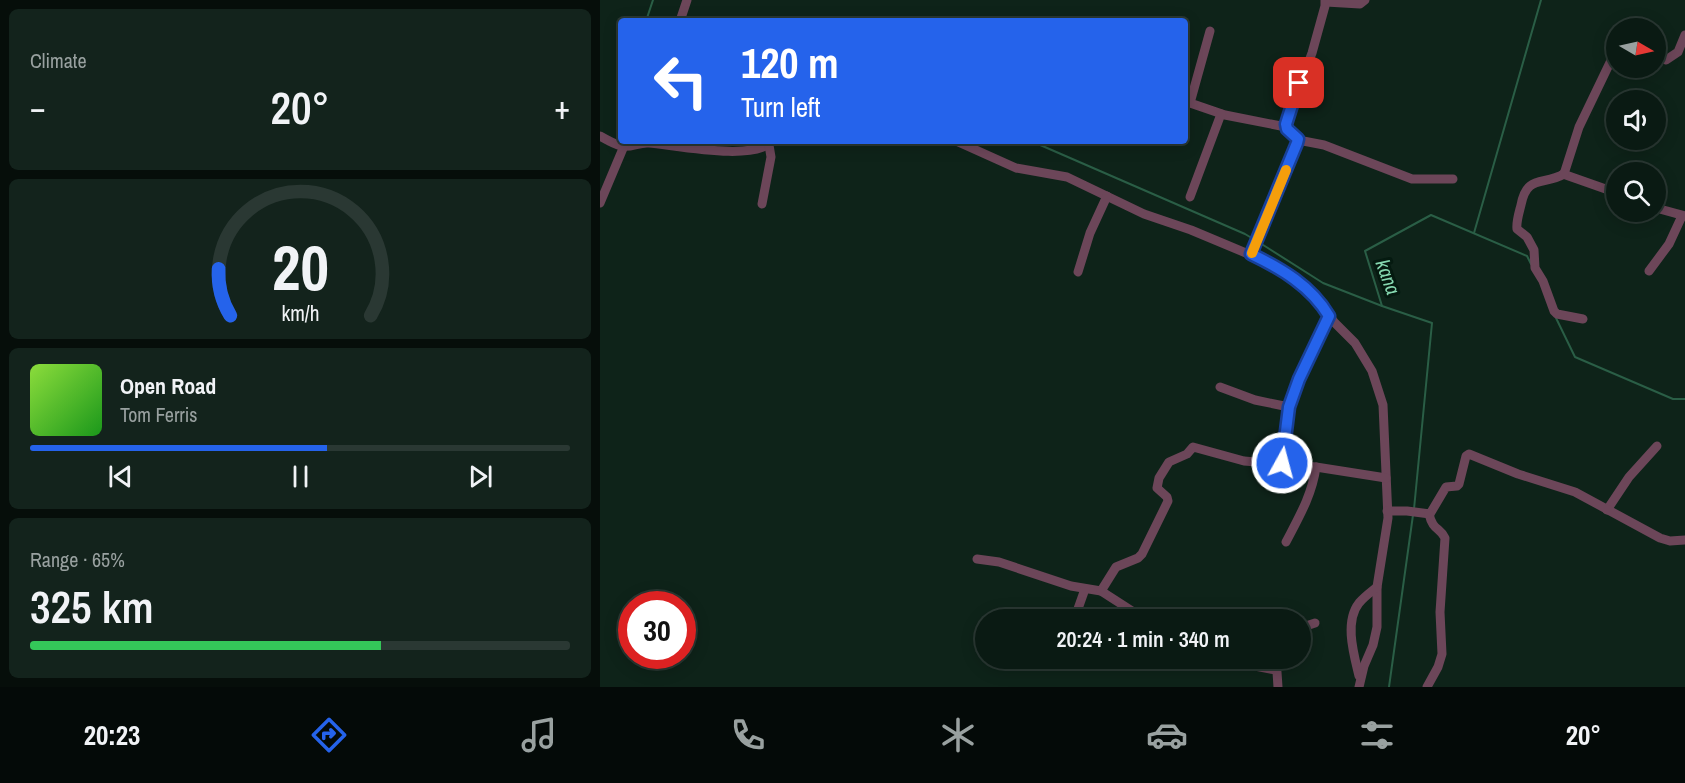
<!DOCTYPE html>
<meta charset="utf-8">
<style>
body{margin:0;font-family:"Archivo Narrow",sans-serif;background:#13231c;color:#f1f3f6;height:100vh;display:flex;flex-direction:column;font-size:22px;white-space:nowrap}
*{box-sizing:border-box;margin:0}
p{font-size:20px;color:#99a1a0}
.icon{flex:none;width:33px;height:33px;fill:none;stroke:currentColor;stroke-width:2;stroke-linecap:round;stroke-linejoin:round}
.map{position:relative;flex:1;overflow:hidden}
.details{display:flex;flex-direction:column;gap:9px;padding:9px;background:#060e0a;width:600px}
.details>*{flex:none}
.hud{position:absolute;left:18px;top:18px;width:570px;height:126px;border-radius:6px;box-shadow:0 3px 15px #0003,0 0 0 2px #2a3833;background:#2563eb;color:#fff;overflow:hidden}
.needle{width:39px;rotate:99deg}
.fabs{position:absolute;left:1006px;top:18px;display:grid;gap:12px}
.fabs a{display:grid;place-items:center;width:60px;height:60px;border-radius:50%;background:#0a1a13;box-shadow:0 3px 15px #0003,0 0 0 2px #2a3833;font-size:30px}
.speed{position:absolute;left:18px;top:591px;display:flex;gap:12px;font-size:30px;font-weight:700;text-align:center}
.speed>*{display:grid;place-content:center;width:78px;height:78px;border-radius:50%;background:#0a1a13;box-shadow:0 3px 15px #0003,0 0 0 2px #2a3833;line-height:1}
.speed .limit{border:9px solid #d22;background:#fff;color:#111}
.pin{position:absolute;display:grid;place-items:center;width:51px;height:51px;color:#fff;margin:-26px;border-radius:12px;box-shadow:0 3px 9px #0006}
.me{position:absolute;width:66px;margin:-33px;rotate:7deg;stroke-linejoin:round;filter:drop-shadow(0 0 4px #0008)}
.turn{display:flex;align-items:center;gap:21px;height:126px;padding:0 24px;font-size:27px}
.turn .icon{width:78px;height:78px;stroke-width:2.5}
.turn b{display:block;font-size:42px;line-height:51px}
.big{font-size:45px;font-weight:600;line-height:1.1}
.details .widget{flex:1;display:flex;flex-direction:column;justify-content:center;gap:9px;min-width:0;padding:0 21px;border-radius:9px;background:#13231c}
.details .dial{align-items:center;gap:0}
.dial svg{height:156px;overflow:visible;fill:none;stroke:#2a3833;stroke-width:7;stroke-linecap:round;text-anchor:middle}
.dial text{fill:#f1f3f6;stroke:none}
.song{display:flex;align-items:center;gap:18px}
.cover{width:72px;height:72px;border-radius:9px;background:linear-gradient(135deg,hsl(90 70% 55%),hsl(120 70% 35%))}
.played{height:6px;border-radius:3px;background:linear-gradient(90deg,#2563eb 55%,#2a3833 55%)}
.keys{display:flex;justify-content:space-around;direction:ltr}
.heat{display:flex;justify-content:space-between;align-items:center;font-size:33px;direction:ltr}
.charge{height:9px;border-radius:4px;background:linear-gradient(90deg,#34c759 65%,#2a3833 0)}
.trip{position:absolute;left:375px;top:609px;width:336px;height:60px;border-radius:30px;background:#0a1a13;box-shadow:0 3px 15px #0003,0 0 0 2px #2a3833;font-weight:600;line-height:60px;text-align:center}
.tabs{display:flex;height:96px;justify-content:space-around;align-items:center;background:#040a08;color:#99a1a0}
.tabs .icon{width:42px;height:42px}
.tabs .current{color:#2563eb}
.tabs b{font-size:27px;color:#f1f3f6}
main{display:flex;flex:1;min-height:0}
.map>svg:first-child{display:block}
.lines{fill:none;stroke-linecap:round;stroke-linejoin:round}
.stream{stroke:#2a5e46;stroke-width:2}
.minor{stroke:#6c4659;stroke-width:9}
.route-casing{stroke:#184099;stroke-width:15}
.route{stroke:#2563eb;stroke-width:10}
.slow{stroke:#f59e0b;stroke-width:10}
.labels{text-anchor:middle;stroke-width:6;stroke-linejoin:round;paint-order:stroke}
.water-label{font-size:20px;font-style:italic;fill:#86d8b0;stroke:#051a10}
</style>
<main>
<section class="details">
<div class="widget"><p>Climate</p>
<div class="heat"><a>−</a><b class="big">20°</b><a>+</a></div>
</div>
<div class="widget dial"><svg viewBox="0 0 100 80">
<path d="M14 69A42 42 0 1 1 86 69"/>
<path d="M14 69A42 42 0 0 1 8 45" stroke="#2563eb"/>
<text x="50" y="56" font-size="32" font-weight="700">20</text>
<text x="50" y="72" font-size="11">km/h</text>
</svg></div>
<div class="widget">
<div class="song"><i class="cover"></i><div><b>Open Road</b><p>Tom Ferris</p></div></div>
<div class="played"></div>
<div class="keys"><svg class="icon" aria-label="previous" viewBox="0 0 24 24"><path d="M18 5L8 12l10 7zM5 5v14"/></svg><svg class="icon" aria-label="pause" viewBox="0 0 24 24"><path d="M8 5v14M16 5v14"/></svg><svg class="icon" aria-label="next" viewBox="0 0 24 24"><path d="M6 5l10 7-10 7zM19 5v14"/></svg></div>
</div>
<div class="widget"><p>Range · 65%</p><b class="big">325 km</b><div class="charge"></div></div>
</section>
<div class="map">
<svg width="1085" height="687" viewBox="0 0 1085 687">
<rect width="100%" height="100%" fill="#0e2319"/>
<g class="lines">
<!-- stream -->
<g class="stream">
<path d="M46,21L53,0"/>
<path d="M431,141L645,234L655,240"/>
<path d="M874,233L941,0"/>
<path d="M660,243L723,283L782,306"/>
<path d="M956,318L975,357L1073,399H1085"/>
<path d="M814,509L832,323L782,306L765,251L831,215L927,256L931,264"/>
<path d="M789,687L813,515"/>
</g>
<!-- minor -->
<g class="minor">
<path d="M726,2L760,4L765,0"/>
<path d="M80,21L87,0"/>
<path d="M610,31L590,103L625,115L686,127"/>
<path d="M1056,57L1066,60L1078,52L1085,35"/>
<path d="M0,136C7,140 14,144 21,146C32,148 39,142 49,143C74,145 155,162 172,141"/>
<path d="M698,140L724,145L812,179H853"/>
<path d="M356,141L416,168L467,177L544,214L591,230L665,261L681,270L707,289L721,304L734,322L755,343L772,371L783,405L788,518L777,587V627L773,645L764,666L759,687"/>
<path d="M963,174L1017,193"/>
<path d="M590,197L621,114"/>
<path d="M0,203L24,146"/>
<path d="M162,204L171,157L169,145"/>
<path d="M1056,208L1085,216"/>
<path d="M651,254L697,143L698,139L686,127L687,119L712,53L725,6V0"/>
<path d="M1049,271L1069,244L1082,216"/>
<path d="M478,272L490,233L507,196"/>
<path d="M983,319L957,314L954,311L943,281L935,268L934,250L927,237L917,229C916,222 919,213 921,205C927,174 943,186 964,174L979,127L1017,48"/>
<path d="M620,387L655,400L689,407L699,379L729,316"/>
<path d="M682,463L689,407"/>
<path d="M1007,510L1029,477L1057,446"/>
<path d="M787,511H807L830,514L846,487L857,486L859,484L866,456L869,454L918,474L975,492L1060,538L1070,541L1085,540"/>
<path d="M686,542C699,517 712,495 716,467"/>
<path d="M377,559L399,562L471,586L501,591L516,567L538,558L542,554L568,501L567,497L557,488L559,478L569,462L587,454L593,447L644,461L716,467L786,478"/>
<path d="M501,591L546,620"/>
<path d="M474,620L485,589"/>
<path d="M700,628L715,623"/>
<path d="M628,658L650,665L675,670L677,672L678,687"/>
<path d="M759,676C754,655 744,622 759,603C764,597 771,592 777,587"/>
<path d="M827,687L838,667L842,654L840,612L845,538C840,527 833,531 829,514"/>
</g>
</g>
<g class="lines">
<defs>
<path id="route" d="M682,463L689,407L699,379L729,316C711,286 682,269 651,254L697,143L698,139L687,129L686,124L699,83"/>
</defs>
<!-- route casing -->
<use href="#route" class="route-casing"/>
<!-- route -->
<use href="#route" class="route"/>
<!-- slow -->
<path class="slow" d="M652,253L686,170"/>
</g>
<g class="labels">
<!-- water labels -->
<g class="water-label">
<text transform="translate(788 277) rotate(70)" y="7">kana</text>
</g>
</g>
</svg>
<div class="fabs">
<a><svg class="needle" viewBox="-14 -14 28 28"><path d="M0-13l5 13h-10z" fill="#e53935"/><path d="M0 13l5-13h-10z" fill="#99a1a0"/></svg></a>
<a><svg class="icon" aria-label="sound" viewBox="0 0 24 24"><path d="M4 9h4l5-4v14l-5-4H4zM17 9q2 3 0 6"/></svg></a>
<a><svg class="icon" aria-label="search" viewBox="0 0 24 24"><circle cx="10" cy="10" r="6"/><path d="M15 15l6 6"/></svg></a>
</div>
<div class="speed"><div class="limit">30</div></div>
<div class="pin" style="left:699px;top:83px;background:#d93025"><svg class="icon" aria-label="arrive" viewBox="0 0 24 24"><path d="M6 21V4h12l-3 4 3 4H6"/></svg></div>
<svg class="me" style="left:682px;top:463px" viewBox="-20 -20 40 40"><circle r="17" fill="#2563eb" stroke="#fff" stroke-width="3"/><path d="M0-11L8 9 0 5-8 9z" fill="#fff"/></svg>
<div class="trip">20:24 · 1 min · 340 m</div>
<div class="hud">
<div class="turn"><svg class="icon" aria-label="left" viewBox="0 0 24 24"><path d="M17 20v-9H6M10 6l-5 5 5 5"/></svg><div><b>120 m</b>Turn left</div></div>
</div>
</div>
</main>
<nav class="tabs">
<b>20:23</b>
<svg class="icon current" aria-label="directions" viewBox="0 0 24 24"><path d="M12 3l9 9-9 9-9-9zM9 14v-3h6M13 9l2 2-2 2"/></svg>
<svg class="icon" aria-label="music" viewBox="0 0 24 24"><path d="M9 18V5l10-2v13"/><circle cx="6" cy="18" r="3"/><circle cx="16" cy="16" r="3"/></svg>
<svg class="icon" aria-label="phone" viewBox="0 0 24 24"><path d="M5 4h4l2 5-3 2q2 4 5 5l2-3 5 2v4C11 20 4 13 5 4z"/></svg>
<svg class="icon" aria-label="climate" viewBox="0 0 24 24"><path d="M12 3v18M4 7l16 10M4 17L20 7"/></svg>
<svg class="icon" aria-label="car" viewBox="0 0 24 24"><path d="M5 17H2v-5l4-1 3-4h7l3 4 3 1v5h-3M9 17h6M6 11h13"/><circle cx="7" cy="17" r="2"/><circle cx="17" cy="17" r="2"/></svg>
<svg class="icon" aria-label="filters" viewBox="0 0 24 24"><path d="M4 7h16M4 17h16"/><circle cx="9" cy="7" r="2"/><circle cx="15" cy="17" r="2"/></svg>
<b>20°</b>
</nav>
